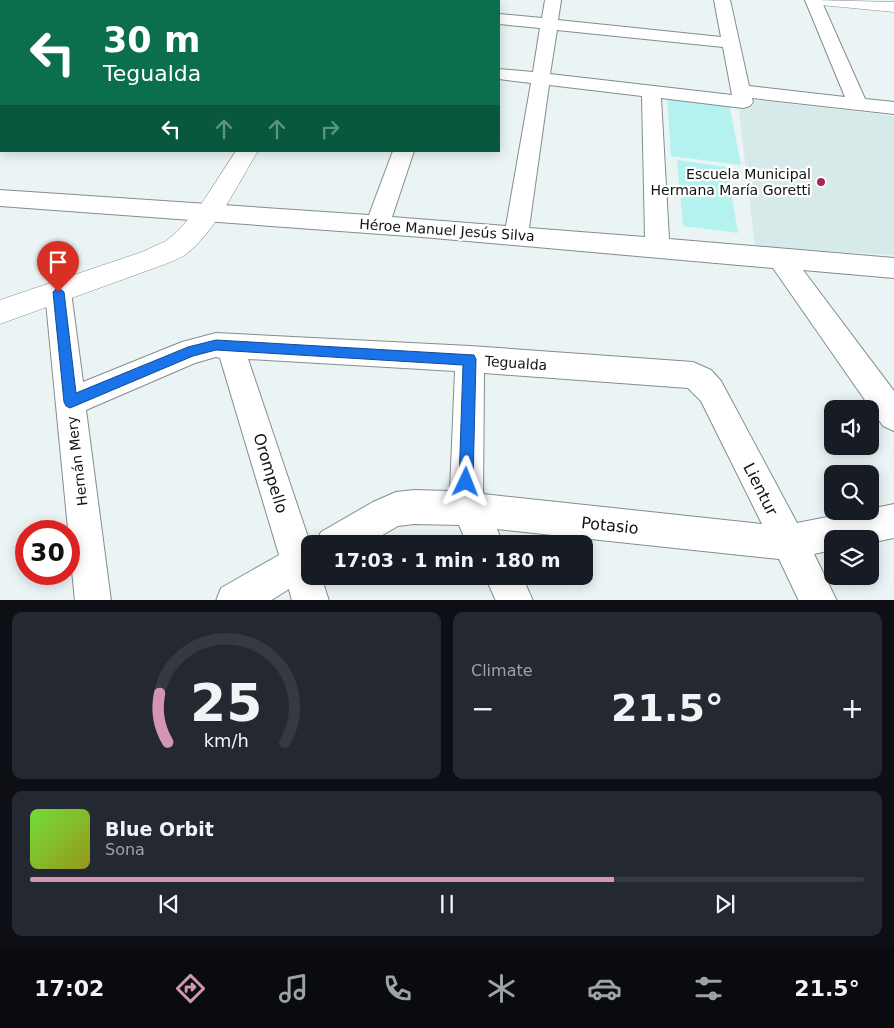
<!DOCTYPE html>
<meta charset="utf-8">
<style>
body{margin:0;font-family:"DejaVu Sans",sans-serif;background:#242831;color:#f1f3f6;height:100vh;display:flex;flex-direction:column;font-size:19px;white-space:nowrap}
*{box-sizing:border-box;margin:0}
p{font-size:16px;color:#9ea1a6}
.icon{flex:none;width:28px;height:28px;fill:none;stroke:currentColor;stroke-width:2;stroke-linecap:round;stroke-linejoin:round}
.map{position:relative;height:600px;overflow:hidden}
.drawer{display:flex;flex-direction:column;gap:12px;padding:12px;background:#0d0f14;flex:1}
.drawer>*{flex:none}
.hud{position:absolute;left:0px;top:0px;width:500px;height:152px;box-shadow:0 2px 12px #0003;background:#0b6e4f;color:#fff;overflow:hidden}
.controls{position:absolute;left:824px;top:400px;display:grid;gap:10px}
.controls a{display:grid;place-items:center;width:55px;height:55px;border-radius:10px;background:#171b24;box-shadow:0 2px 12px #0003;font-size:25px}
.speed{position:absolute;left:15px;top:520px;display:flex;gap:10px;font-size:25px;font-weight:700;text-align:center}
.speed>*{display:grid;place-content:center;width:65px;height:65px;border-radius:50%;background:#171b24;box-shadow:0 2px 12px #0003;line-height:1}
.speed .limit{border:8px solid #d22;background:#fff;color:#111}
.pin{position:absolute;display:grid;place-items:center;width:42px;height:42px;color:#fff;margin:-51px -21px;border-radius:50% 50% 50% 0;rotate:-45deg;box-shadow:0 0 5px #0007}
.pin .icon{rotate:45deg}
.me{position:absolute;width:55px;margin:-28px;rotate:2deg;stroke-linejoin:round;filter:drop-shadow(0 0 4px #0008)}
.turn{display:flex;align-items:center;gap:18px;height:105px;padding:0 20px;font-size:22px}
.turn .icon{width:65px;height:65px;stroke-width:2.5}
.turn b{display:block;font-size:35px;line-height:42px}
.lanes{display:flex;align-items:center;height:48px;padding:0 20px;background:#0003;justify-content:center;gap:25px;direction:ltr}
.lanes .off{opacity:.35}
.big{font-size:38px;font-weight:700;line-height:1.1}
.drawer .widget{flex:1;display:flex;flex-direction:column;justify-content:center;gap:8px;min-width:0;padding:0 18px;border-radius:10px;background:#242831}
.drawer .dial{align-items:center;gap:0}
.dial svg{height:130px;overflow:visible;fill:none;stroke:#363941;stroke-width:7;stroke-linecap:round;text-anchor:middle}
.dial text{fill:#f1f3f6;stroke:none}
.song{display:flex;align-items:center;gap:15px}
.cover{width:60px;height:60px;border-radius:8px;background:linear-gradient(135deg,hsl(100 70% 55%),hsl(60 70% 35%))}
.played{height:5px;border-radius:2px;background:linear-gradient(90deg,#d395b1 70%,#363941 70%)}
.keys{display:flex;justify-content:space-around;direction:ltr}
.heat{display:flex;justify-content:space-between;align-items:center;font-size:28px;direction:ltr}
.drawer .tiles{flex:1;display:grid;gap:12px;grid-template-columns:1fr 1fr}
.widget:last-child{grid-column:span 2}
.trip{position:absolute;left:301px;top:535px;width:292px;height:50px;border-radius:10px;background:#171b24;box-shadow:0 2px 12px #0003;font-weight:700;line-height:50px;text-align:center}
.tab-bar{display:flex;height:80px;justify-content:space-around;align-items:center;background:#090b0e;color:#9ea1a6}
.tab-bar .icon{width:35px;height:35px}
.tab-bar .on{color:#d395b1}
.tab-bar b{font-size:22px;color:#f1f3f6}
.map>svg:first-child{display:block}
.built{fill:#d6eae9}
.green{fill:#b3f2ef}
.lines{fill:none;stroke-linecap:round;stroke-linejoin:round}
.street-casing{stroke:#848d8d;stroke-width:2}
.secondary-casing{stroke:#848d8d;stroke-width:1}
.street{fill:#fff;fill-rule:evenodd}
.secondary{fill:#fff;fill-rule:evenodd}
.route{fill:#1a73e8;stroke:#114b97}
.poi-dot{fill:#af225d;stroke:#fff;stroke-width:2}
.labels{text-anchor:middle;stroke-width:4.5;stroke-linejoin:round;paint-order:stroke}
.poi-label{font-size:14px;fill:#101413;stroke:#fff;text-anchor:end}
.street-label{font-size:14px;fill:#101413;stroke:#fff}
.near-street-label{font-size:16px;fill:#101413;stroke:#fff}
</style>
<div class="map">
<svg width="894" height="601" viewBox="0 0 894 601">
<rect width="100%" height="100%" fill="#eaf4f4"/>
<!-- built -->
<path class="built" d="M756,100L894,116V255L755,247L739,110L751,108Z"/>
<!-- green -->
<g class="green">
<path d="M667,97L729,104L741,165L671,156Z"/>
<path d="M677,160L727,167L738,233L683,226Z"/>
</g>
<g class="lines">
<defs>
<g id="street">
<path d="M236,0H263L264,1H237Z"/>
<path d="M545,0H561L558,20L721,37L714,0H730L749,86L845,97L805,0H821L865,99L894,102V114L752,98L753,102L750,106L743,108L661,98L669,239L894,258V278L803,270L894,391V431L883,426L773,268L422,237L0,206V190L369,215L393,151H414L392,217L506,226L531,83L499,79V69L533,72L540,28L499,24V14L542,18ZM557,30L723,47L732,95L550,74ZM549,85L642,96L645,237L529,228Z"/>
<rect x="0" y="17" width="1" height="10"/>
<rect x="0" y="78" width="1" height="12"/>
<path d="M58,281L67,284L71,292L83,382L182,342L216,333L470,346L693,362L711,370L721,381L797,523L857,511H870V509L894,504V538L870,543V539H832V550L814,554L837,601H799L779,559L497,529L503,544H467L459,525L414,524L398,526L367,544H310V576H321L329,601H292L289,589L270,601H216L221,588L279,555L220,358L216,357L195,363L86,410L111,601H75L45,292L49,284ZM248,359L455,371L450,491L414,490L396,492L373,502L321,532L316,542L309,540ZM484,373L688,388L701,401L762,524L483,494Z"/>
<path d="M485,576H522L533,601H496Z"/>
</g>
<g id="secondary">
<rect x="332" y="0" width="16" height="1"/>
<path d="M813,0L894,2V12L821,5L815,3Z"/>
<path d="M236,151H258C239,182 214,234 185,255C177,260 168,263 160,266L0,324V300L142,252L166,241L178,231L200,206Z"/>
</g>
</defs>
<!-- street casing -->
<use href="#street" class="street-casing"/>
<!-- secondary casing -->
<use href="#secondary" class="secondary-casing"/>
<!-- street -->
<use href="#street" class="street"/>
<!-- secondary -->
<use href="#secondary" class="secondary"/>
</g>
<!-- route -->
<path class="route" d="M58,287L64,292L76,393L188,347L216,340L474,355L476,359L473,482L471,486L466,489L461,486L459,482L463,365L216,350L193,356L70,408L66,406L64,402L53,292Z"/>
<!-- markers -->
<circle class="poi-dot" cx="821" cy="182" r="5"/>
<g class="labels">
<!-- poi labels -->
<g class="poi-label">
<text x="811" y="179">Escuela Municipal<tspan x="811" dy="16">Hermana María Goretti</tspan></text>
</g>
<!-- street labels -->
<g class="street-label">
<text transform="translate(447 230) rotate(4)" y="5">Héroe Manuel Jesús Silva</text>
<text transform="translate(516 363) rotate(4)" y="5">Tegualda</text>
<text transform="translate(77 461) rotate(-97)" y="5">Hernán Mery</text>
</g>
<!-- near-street labels -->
<g class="near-street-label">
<text transform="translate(271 473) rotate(73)" y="6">Orompello</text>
<text transform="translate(761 489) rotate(63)" y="6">Lientur</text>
<text transform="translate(610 525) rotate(6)" y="6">Potasio</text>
</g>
</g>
</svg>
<div class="controls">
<a><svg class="icon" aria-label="sound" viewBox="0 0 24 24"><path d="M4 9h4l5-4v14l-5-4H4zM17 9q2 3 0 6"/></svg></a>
<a><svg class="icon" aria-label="search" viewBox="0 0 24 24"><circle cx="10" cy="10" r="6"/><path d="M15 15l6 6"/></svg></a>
<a><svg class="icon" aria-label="layers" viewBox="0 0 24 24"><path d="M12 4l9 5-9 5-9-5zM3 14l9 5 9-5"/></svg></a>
</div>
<div class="speed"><div class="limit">30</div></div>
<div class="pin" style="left:58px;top:292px;background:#d93025"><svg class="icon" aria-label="arrive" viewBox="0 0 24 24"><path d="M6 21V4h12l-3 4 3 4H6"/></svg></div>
<svg class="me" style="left:466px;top:482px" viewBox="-20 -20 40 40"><path d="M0-17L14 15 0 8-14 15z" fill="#1a73e8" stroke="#fff" stroke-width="4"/></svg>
<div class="trip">17:03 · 1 min · 180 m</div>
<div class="hud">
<div class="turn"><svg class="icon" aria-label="left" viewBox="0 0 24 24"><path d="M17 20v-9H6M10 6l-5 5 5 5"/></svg><div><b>30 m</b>Tegualda</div></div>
<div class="lanes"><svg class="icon" aria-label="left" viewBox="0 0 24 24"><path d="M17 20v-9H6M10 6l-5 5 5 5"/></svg><svg class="icon off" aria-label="ahead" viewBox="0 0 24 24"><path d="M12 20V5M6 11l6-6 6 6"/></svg><svg class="icon off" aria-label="ahead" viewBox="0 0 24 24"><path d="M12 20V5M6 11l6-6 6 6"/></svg><svg class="icon off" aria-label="right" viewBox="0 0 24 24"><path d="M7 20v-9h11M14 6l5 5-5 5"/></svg></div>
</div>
</div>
<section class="drawer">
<div class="tiles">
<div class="widget dial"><svg viewBox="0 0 100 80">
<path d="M14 69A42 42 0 1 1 86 69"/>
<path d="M14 69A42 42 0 0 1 9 39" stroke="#d395b1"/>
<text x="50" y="56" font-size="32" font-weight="700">25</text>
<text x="50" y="72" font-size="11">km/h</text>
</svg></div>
<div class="widget"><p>Climate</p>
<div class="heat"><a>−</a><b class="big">21.5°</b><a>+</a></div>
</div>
<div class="widget">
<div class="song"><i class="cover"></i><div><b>Blue Orbit</b><p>Sona</p></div></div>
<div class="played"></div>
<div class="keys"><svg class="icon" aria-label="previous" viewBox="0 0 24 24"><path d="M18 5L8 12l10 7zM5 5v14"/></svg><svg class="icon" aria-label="pause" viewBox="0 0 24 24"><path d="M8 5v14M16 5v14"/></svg><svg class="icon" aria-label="next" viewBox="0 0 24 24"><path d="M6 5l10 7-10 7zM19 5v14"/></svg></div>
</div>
</div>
</section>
<nav class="tab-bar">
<b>17:02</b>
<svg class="icon on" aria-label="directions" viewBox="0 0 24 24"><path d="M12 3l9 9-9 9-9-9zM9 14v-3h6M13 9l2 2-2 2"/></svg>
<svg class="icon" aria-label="music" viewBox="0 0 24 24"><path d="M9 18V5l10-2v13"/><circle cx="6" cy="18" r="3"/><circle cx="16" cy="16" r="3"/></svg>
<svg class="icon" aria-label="phone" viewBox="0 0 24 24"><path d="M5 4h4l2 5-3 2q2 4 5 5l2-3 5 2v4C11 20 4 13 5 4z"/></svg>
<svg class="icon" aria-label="climate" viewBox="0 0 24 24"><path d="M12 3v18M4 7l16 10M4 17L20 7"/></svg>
<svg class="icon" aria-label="car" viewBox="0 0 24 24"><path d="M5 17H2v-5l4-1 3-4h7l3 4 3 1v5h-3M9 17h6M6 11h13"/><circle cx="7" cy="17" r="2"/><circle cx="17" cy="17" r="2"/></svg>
<svg class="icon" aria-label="filters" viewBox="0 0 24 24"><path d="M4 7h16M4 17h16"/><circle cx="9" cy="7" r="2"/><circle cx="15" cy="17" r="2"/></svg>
<b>21.5°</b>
</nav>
